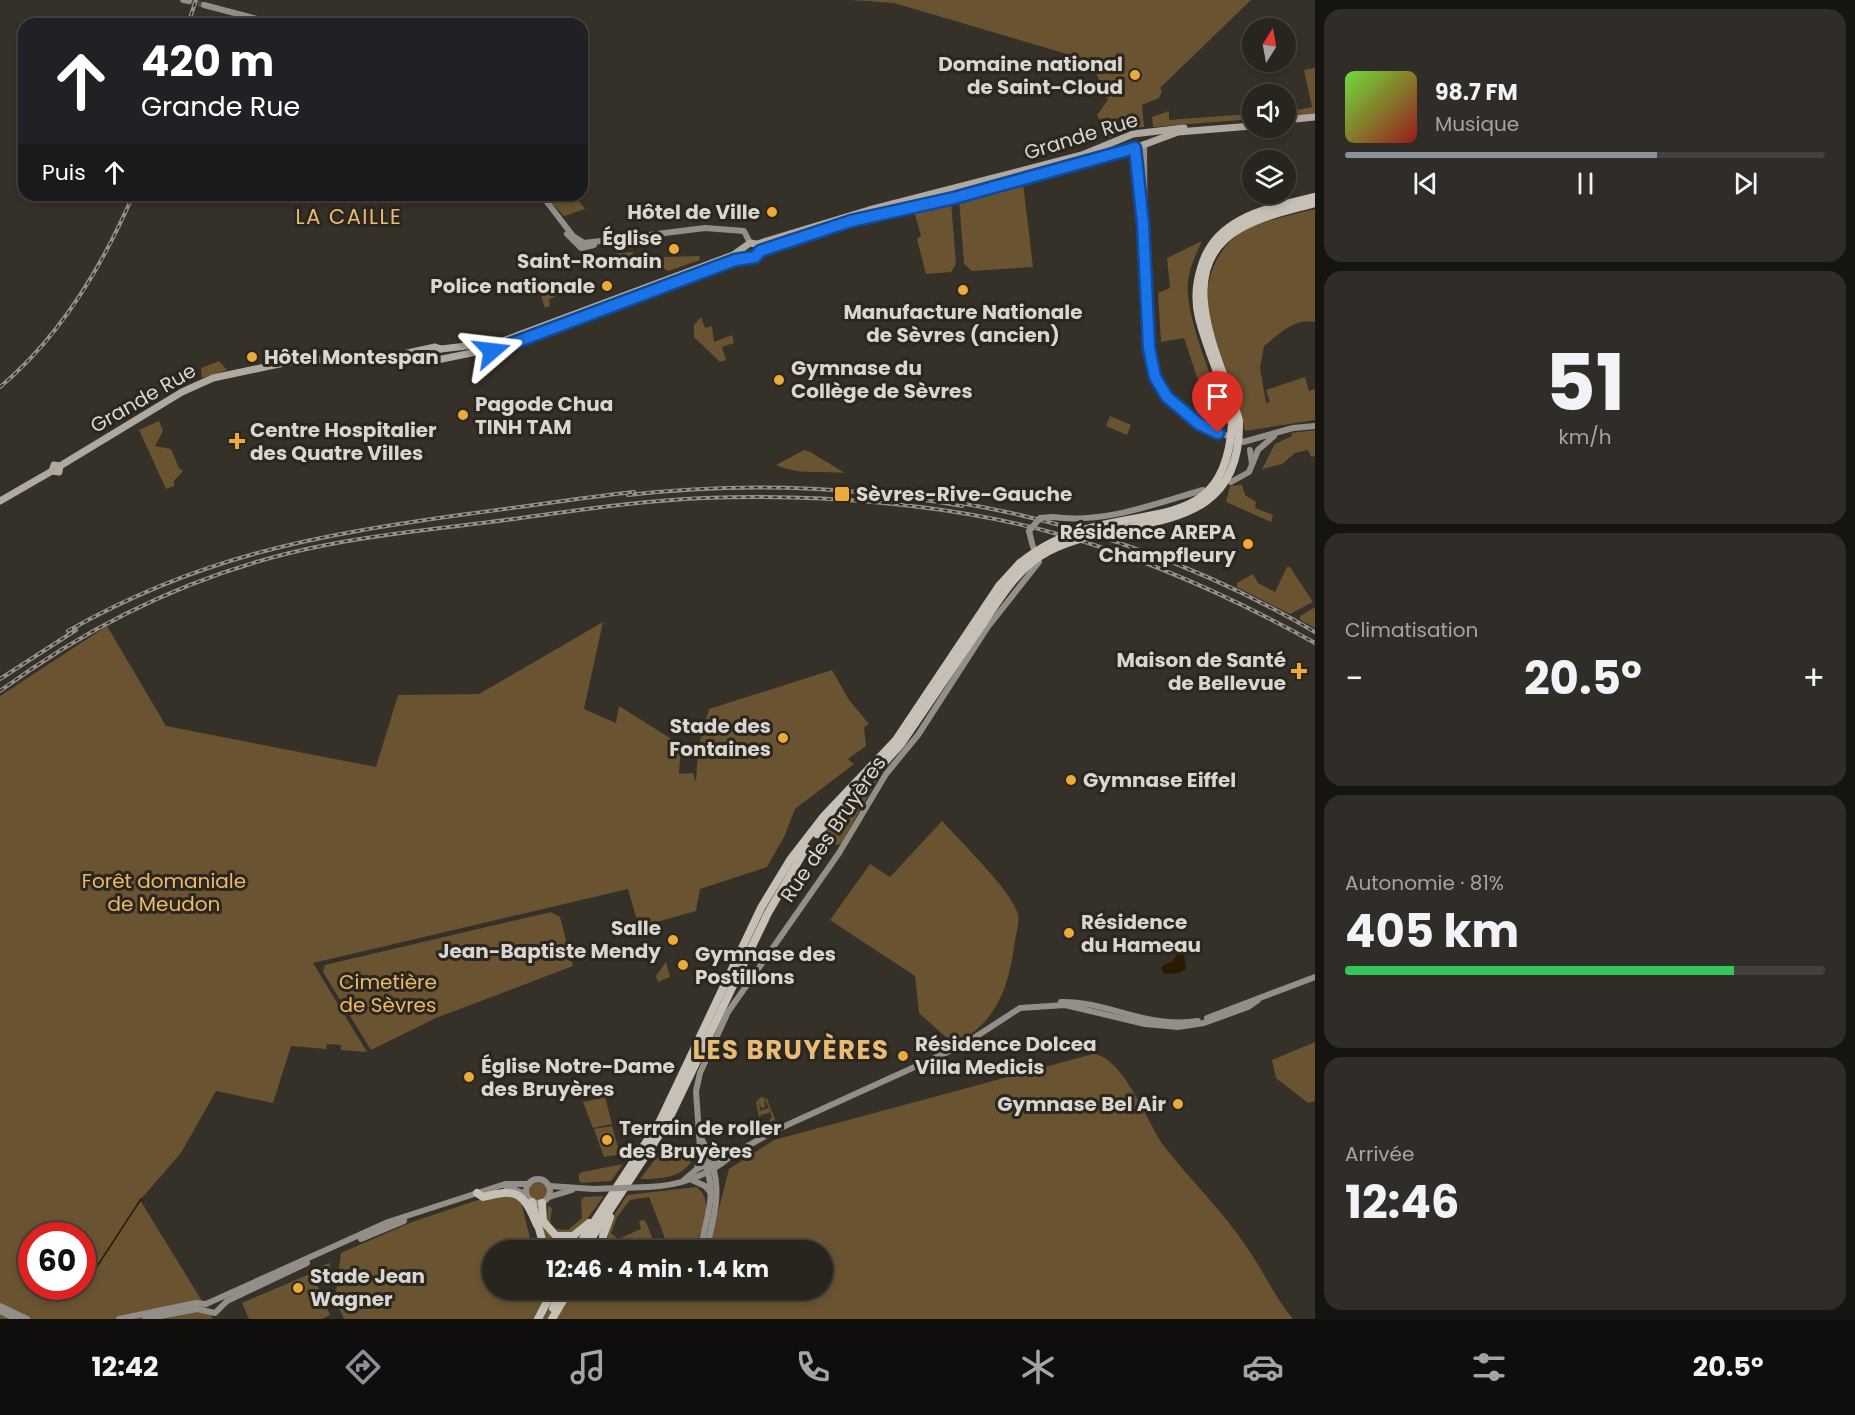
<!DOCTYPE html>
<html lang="fr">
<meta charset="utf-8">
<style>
body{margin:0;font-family:Poppins,sans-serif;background:#302c27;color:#f1f3f6;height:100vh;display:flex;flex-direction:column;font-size:22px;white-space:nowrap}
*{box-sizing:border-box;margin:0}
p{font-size:20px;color:#a5a4a4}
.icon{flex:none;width:33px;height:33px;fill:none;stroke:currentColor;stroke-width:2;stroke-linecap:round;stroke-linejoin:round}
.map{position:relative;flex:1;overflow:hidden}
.drawer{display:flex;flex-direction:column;gap:9px;padding:9px;background:#161410;width:540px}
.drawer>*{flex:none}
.guide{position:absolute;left:18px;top:18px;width:570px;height:183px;border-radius:18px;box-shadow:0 3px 9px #0003,0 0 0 2px #44413c;background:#202124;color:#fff;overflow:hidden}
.needle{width:39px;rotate:11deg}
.tools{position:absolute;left:1242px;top:18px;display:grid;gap:12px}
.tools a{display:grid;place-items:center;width:54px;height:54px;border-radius:50%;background:#28241e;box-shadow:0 3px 9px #0003,0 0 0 2px #44413c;font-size:30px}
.speed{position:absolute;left:18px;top:1222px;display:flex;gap:12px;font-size:30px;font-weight:700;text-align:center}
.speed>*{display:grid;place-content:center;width:78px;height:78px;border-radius:50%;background:#28241e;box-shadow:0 3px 9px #0003,0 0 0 2px #44413c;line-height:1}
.speed .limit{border:9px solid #d22;background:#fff;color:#111}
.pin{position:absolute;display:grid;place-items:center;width:51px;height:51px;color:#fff;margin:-62px -26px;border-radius:50% 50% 50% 0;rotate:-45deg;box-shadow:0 0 6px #0007}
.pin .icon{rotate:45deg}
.me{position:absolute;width:66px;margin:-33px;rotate:73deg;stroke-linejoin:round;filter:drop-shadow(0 0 4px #0008)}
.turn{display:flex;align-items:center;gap:21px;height:126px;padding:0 24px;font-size:27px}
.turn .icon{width:78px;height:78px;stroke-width:2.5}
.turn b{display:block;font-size:42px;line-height:51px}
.then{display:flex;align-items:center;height:57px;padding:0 24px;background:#0003;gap:12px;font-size:22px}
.big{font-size:45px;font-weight:700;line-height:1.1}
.drawer .widget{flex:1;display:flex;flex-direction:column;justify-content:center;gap:9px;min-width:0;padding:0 21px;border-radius:18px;background:#302c27}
.drawer .dial{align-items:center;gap:0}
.dial b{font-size:78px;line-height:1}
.song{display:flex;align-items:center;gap:18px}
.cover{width:72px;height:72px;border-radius:9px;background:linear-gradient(135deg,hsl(100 70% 55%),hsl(0 70% 35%))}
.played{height:6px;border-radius:3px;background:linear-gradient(90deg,#8c9099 65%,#44413c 65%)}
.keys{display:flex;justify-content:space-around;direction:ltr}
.heat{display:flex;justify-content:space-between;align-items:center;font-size:33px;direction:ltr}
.charge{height:9px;border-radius:4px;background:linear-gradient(90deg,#34c759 81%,#44413c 0)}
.trip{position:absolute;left:482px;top:1240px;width:351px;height:60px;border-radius:30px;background:#28241e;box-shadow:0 3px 9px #0003,0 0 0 2px #44413c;font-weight:700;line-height:60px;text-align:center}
.dock{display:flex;height:96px;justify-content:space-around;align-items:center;background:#100e0c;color:#a5a4a4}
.dock .icon{width:42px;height:42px}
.dock .current{color:#8c9099}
.dock b{font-size:27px;color:#f1f3f6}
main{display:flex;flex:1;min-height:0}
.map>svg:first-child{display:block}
.green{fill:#695331;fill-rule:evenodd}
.water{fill:#2b1900}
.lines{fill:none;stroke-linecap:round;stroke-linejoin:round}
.stream{stroke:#2b1900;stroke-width:1.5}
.secondary-tunnel{stroke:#4e4941;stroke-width:6;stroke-dasharray:6 3;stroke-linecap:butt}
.secondary{stroke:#938f88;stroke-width:6}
.primary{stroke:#afa9a0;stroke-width:7}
.highway{stroke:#c7c0b6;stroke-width:8}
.rail-casing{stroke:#949089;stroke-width:4}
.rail{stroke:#2b261e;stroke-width:1.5;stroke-dasharray:4.5;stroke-linecap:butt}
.secondary-bridge{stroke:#938f88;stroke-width:6}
.highway-bridge{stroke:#c7c0b6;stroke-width:8}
.route-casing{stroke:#114b97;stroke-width:15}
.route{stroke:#1a73e8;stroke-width:10}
.poi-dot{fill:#ebaa39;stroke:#2b261e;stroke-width:2}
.labels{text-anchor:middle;stroke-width:6;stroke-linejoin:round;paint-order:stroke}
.poi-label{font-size:20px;font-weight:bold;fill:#d9d5d0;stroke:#2b261e;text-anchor:start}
.street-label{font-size:20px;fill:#d9d5d0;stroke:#2b261e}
.park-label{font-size:20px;fill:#edb867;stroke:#2b261e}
.neighbourhood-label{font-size:21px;letter-spacing:1.5px;fill:#e8bb77;stroke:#2b261e}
.district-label{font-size:26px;font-weight:bold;letter-spacing:1.5px;fill:#e8bb77;stroke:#2b261e}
</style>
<main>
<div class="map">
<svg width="1315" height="1319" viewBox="0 0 1315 1319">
<rect width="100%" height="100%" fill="#353028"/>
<!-- green -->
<g class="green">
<path d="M852,0H1251L1160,88L1162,91L1159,98L1142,105L1144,127L1131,128L1109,138L1097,115L1108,100L1091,61L894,3Z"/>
<path d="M1315,68V114L1286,117V112L1312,107L1304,70Z"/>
<path d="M1169,111V120L1249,114L1252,111V119L1153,127L1152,117Z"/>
<path d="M1023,183L1033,267L972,271L964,264L959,200Z"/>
<path d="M564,195H574L585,209L564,216L550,201Z"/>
<path d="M951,202L956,264L951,272L926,274L917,239L921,236L914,211Z"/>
<path d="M1315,209V322C1295,317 1278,335 1264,346L1260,368L1266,403L1270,402L1266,390L1305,377L1309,391L1315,389V420L1245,431C1237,388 1213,347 1208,304C1204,275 1222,240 1249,228C1269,219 1293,215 1315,209Z"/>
<path d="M1202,241C1196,254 1190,266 1188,281C1184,315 1215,385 1227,419L1212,409L1208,410L1184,338L1161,342L1158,293L1170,288L1167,258Z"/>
<path d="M633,252L634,264H606V258L612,257V254Z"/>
<path d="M699,256L700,260L668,271L663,268L664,257Z"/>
<path d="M556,287L559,295L549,299L550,306L545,308L540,293Z"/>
<path d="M701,317L705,328L712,326L714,342L732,335L734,343L722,347L726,360L720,362L694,337V325Z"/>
<path d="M219,361L227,370L202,378L201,368Z"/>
<path d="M1110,416L1131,425L1127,435L1106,426Z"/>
<path d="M159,421L163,431L155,446L171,449L179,468L183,471L174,481V486L166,489L139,430Z"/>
<path d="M1315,430V456L1311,457L1308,450L1295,453L1282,464L1262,469L1275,444L1292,436L1291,433Z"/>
<path d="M804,450L810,452L845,473C822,471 798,475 776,465Z"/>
<path d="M1242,485L1245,495L1256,502L1255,508L1273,515L1271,522L1226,502L1230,486Z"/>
<path d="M1287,567H1290L1313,602L1290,614L1237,587V583L1253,574L1258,583L1275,592Z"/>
<path d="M1315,607V628L1300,620V616Z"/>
<path d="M603,622L584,709L616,723L619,706L681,745L679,774L693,773L696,782L698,748L709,709L832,670L849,700L869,724L864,727L866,746L848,759L854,764L795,809L784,837L767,867L700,889L696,911L639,927L628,889L313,963L367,1052L341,1050V1045L327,1044L326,1049L291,1046L273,1103L216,1091L181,1153L140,1200L213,1319H0V696L107,626L166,726L376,767L398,695L479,694ZM32,1236H82V1287H32Z"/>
<path d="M879,776L842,842L838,845L833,844L825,832Z"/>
<path d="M942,821C960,841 1011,890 1018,914C1020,921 1016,934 1015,941C1008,991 997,1022 952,1046L948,1039L919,1013L915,976L830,920L870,864L890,877Z"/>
<path d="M551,912L560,917L573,966L436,1018L371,1050L323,972L325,965Z"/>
<path d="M666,962L670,977L658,982L656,976Z"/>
<path d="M1315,1042V1101L1308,1103L1276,1078L1272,1060Z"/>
<path d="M1093,1054C1124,1057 1147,1123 1164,1146C1190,1180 1222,1210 1246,1246C1263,1270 1274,1296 1293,1319H344L335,1300L341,1253L412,1222L499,1193L521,1201L533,1251H492V1290H622L661,1298L678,1290H822V1251H708L729,1169L774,1140Z"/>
<path d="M605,1097L612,1124L593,1128L583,1102Z"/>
<path d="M761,1097L767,1099L776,1122L774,1120L766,1125L760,1122L756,1102ZM764,1098L769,1108L759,1111L761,1115L769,1113V1110L772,1117L767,1124L761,1121L759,1100L761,1108L765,1107Z"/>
<path d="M612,1126L619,1151L616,1155L604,1157L594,1129Z"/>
<path d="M682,1153L694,1155C686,1178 662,1179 640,1179L657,1157Z"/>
<path d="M623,1164L611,1181L581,1183L579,1180V1174L583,1172Z"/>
<circle cx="538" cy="1192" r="10"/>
<path d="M696,1187C716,1199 703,1236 690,1251H670L649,1197L630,1200L617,1217L611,1233L618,1239L641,1229L639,1221L645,1220L652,1237L648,1251H609C604,1228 615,1213 627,1195Z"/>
<path d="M604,1196L579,1230L573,1233H558L547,1221L548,1206L552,1208L550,1223L555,1229L568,1230L582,1218L581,1200L584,1197Z"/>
<path d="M542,1223C551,1241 564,1243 580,1234L570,1251H548Z"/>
<path d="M329,1263L334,1277L322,1283L316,1269Z"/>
<path d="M312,1273L330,1315L322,1319H249L242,1303Z"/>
</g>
<!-- water -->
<path class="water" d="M1180,951L1184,954L1186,969L1179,973L1165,974L1161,970L1162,966L1173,961Z"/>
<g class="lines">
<!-- stream -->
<path class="stream" d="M96,1268L141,1199"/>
<!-- secondary-tunnel -->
<path class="secondary-tunnel" d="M189,1L204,5"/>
<!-- secondary -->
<g class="secondary">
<path d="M183,0L189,1"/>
<path d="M204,5L276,24"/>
<path d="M1144,144C1144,195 1145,245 1147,296C1148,324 1144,360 1159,386C1173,410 1202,428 1228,436"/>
<path d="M1135,148L1141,214"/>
<path d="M547,202L573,236L584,243L705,228L744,231L750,243"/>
<path d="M567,234L581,248L594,245"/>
<path d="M1243,442L1293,428L1315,426"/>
<path d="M1250,450L1252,464"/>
<path d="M1231,482L1249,472L1258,450L1274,436"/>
<path d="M1053,517C1103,524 1155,504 1203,490"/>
<path d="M1029,531L1033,547"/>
<path d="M1061,1002C1109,1001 1145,1029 1198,1021"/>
<path d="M1207,1018L1315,977"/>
<path d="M700,1136C725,1182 717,1203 706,1251"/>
<path d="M697,1169L700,1148L696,1091L700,1073L728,1012L839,853L886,774L918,735L987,628L1039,562"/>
<circle cx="538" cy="1191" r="12"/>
<path d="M684,1180L697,1169L735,1153L776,1130L963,1045L1020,1008L1065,1005L1145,1024L1178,1027L1204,1023L1248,1007L1258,1000"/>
<path d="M692,1180L705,1186L711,1193"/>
<path d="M505,1186L526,1194"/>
<path d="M549,1186L594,1189"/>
<path d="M648,1187C678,1186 709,1176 732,1155"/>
<path d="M549,1197L572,1190"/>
<path d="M361,1239L404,1221"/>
<path d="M700,1251C708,1209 719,1195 701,1151"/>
<path d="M0,1306L27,1319"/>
<path d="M0,1311L16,1319"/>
<path d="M119,1319L196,1303L206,1304L388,1222L505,1184H529"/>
<path d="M145,1319L197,1309L215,1313L227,1301L307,1263"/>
</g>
<!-- primary -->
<g class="primary">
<path d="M1286,120L1315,117"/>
<path d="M441,349L500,342L733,255L750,243L757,244L869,210L1082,155L1133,134L1184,128"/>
<path d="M394,356L435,347L441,349"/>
<path d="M52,471L59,472L60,466L182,392L213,378L298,360L424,357L437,360L511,345L735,260L755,257L760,251L781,243L851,221L954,198L1135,148L1178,132L1252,126"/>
<path d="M0,501L52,471L54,465L60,466"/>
</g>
<!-- highway -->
<g class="highway">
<path d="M1239,421C1224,363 1166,269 1241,228C1264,215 1290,210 1315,203"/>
<path d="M1232,424C1226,388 1208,354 1199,318C1195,302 1196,284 1201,268C1215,216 1270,208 1315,197"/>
<path d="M883,764L901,744L982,625"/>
<path d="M817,834L853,795"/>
<path d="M477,1193L483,1197C517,1188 523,1192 537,1225"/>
<path d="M532,1202L545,1251"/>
<path d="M542,1203L543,1221L556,1236H573L589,1223"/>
<path d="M575,1251L660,1121L761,908L790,860L824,816L896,740L999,586L1020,563"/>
<path d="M583,1251L667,1123L768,913L806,848"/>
<path d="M604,1251L603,1236L610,1217"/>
<path d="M638,1290L649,1292L670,1290"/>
<path d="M553,1308L561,1290"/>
<path d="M538,1319L553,1290"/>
<path d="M552,1319L564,1299L573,1290"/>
</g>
<defs>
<g id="rail">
<path d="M188,24L196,0"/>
<path d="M0,387C61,336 102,267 133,195"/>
<path d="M628,495C739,482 852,486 962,506"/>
<path d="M954,502C1081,523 1204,567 1315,632"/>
<path d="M68,631C202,555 317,535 467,514C523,507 579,498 634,492"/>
<path d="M0,679L76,630"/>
<path d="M0,691C97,620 207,568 326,545C380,534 435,529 490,522C561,513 632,501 704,498C817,494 945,503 1054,533C1146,558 1232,597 1315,643"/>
</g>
</defs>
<!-- rail casing -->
<use href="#rail" class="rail-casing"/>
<!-- rail -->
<use href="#rail" class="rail"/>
<!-- secondary-bridge -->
<g class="secondary-bridge">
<path d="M1029,531L1040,518L1053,517"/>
<path d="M594,1189L648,1187"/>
</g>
<!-- highway-bridge -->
<g class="highway-bridge">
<path d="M1020,563C1041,546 1063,535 1090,528C1163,508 1226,523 1232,424"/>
<path d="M982,625C1000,598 1018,567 1049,551C1125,512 1242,542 1239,421"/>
</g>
</g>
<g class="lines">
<defs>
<path id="route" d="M492,351L735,260L755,257L760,251L851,221L954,198L1135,148L1143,224L1149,348L1155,377L1167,397L1199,424L1218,433"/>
</defs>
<!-- route casing -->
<use href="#route" class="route-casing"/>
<!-- route -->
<use href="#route" class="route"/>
</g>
<!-- markers -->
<g class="poi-dot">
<circle cx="1135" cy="75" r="6"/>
<circle cx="772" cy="212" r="6"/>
<circle cx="674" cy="249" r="6"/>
<circle cx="607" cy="286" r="6"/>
<circle cx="963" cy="290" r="6"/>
<circle cx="252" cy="357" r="6"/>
<circle cx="779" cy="380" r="6"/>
<circle cx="463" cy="415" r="6"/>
<path d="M234 432h6v6h6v6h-6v6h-6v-6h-6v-6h6z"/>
<rect x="834" y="486" width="16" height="16" rx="3"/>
<circle cx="1248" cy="544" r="6"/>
<path d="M1296 662h6v6h6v6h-6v6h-6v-6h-6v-6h6z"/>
<circle cx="783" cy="738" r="6"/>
<circle cx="1071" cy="780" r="6"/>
<circle cx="1069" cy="933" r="6"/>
<circle cx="673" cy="940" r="6"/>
<circle cx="683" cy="965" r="6"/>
<circle cx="903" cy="1056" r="6"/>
<circle cx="469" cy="1077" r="6"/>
<circle cx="1178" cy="1104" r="6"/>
<circle cx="607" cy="1140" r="6"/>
<circle cx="298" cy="1288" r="6"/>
</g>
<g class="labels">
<!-- poi labels -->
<g class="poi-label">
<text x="1123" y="71" text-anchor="end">Domaine national<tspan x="1123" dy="23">de Saint-Cloud</tspan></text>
<text x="760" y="219" text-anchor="end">Hôtel de Ville</text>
<text x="662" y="245" text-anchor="end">Église<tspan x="662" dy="23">Saint-Romain</tspan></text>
<text x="595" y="293" text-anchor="end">Police nationale</text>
<text x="963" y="319" text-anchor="middle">Manufacture Nationale<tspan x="963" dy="23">de Sèvres (ancien)</tspan></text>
<text x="264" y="364">Hôtel Montespan</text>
<text x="791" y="375">Gymnase du<tspan x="791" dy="23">Collège de Sèvres</tspan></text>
<text x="475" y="411">Pagode Chua<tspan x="475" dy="23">TINH TAM</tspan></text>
<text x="250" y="437">Centre Hospitalier<tspan x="250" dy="23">des Quatre Villes</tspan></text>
<text x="856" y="501">Sèvres-Rive-Gauche</text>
<text x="1236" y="539" text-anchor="end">Résidence AREPA<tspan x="1236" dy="23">Champfleury</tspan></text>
<text x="1286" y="667" text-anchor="end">Maison de Santé<tspan x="1286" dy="23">de Bellevue</tspan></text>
<text x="771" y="733" text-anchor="end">Stade des<tspan x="771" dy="23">Fontaines</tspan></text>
<text x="1083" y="787">Gymnase Eiffel</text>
<text x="1081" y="929">Résidence<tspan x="1081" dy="23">du Hameau</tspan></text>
<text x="661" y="935" text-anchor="end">Salle<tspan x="661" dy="23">Jean-Baptiste Mendy</tspan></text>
<text x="695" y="961">Gymnase des<tspan x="695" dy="23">Postillons</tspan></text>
<text x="915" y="1051">Résidence Dolcea<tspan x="915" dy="23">Villa Medicis</tspan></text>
<text x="481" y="1073">Église Notre-Dame<tspan x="481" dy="23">des Bruyères</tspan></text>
<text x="1166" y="1111" text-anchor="end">Gymnase Bel Air</text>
<text x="619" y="1135">Terrain de roller<tspan x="619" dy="23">des Bruyères</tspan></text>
<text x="310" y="1283">Stade Jean<tspan x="310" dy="23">Wagner</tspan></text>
</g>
<!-- street labels -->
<g class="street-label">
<text transform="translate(1081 136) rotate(-17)" y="7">Grande Rue</text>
<text transform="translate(143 398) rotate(-30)" y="7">Grande Rue</text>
<text transform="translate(833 829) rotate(-56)" y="7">Rue des Bruyères</text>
</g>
<!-- park labels -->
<g class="park-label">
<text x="164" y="888">Forêt domaniale<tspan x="164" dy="23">de Meudon</tspan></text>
<text x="388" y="989">Cimetière<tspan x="388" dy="23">de Sèvres</tspan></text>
</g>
<!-- neighbourhood labels -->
<g class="neighbourhood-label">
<text x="349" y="224">LA CAILLE</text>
</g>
<!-- district labels -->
<g class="district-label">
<text x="791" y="1059">LES BRUYÈRES</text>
</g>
</g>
</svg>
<div class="tools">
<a><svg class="needle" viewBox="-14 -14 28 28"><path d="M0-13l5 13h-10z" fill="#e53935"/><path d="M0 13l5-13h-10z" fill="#a5a4a4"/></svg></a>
<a><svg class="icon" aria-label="sound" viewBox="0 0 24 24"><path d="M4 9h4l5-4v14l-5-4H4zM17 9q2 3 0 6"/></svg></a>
<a><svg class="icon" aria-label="layers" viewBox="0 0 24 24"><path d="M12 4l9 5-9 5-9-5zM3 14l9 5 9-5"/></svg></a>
</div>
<div class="speed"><div class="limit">60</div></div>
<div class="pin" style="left:1218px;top:433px;background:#d93025"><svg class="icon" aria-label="arrive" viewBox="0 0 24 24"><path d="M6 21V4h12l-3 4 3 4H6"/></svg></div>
<svg class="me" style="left:492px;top:351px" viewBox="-20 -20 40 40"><path d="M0-17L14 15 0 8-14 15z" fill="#1a73e8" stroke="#fff" stroke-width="4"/></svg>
<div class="trip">12:46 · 4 min · 1.4 km</div>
<div class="guide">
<div class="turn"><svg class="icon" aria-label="ahead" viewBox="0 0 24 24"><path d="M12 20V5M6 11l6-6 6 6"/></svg><div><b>420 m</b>Grande Rue</div></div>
<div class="then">Puis<svg class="icon" aria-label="ahead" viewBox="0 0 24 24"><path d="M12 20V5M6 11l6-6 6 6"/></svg></div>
</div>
</div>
<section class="drawer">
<div class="widget">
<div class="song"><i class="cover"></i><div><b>98.7 FM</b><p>Musique</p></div></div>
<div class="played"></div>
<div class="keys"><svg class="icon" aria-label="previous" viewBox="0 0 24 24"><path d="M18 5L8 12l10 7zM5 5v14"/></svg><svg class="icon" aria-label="pause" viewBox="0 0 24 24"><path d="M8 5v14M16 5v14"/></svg><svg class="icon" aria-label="next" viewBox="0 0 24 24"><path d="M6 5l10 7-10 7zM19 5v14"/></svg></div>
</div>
<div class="widget dial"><b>51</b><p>km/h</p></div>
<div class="widget"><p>Climatisation</p>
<div class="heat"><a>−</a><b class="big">20.5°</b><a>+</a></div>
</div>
<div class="widget"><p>Autonomie · 81%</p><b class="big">405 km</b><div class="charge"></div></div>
<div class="widget"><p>Arrivée</p><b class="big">12:46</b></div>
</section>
</main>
<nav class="dock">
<b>12:42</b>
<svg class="icon current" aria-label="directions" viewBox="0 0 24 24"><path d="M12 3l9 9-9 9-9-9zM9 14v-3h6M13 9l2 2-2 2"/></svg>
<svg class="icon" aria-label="music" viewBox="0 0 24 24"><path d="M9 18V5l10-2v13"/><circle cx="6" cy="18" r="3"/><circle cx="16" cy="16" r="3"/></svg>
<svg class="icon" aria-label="phone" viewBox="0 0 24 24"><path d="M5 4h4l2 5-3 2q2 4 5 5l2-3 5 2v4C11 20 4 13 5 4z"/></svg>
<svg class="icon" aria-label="climate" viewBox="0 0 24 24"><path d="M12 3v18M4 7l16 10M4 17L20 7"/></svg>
<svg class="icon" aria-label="car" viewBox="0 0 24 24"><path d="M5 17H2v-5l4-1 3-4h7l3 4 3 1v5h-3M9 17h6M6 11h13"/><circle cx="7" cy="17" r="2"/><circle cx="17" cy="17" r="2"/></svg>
<svg class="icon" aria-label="filters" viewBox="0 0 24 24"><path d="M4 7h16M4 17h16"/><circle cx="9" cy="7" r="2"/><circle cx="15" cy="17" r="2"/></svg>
<b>20.5°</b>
</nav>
